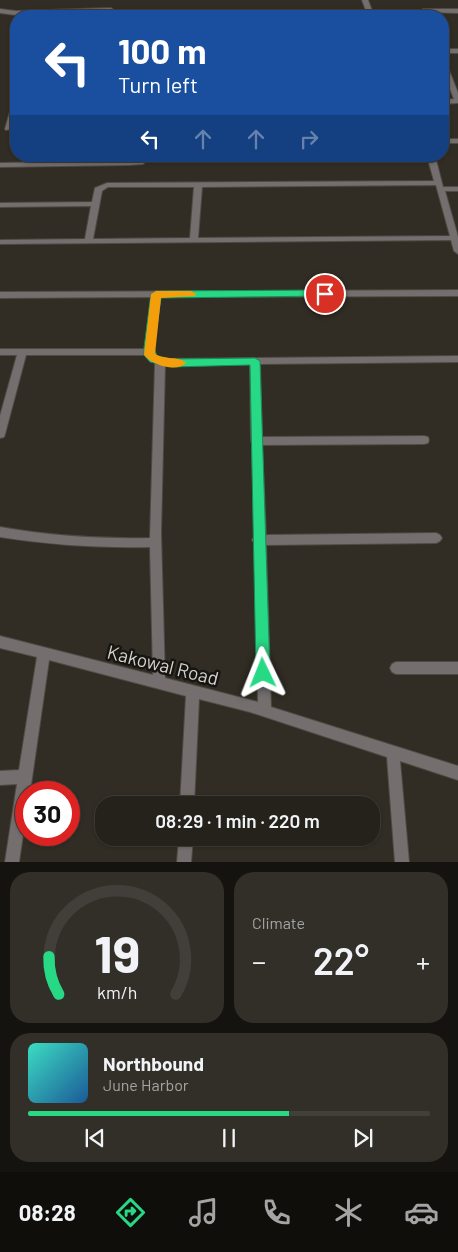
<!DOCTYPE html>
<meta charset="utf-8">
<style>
body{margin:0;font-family:Barlow,sans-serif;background:#312f28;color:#f1f3f6;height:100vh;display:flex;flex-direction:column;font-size:19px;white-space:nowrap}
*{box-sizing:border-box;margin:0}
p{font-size:16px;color:#a3a4a3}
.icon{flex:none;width:28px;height:28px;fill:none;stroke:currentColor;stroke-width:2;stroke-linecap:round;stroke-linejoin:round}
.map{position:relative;height:862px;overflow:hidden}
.sheet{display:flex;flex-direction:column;gap:10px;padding:10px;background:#14130f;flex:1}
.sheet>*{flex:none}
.banner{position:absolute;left:10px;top:10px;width:439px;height:152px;border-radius:20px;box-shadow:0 1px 4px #0004,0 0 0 1px #423f3a;background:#1a4fa0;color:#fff;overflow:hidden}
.speed{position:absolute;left:15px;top:781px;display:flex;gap:10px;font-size:25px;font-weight:700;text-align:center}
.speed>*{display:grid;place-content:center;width:65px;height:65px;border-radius:50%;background:#25221b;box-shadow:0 1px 4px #0004,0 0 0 1px #423f3a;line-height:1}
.speed .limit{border:8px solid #d22;background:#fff;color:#111}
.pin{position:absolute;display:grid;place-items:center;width:42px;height:42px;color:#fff;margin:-21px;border:2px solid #fff;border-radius:50%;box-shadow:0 1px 5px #0007}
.me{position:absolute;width:55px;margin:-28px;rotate:358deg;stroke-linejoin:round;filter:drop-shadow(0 0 4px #0008)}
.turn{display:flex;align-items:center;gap:18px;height:105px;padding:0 25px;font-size:22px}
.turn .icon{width:65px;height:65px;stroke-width:2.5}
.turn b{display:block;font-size:35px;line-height:42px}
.lanes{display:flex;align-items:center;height:48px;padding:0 25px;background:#0003;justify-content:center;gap:25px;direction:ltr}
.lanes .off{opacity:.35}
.big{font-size:38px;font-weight:600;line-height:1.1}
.sheet .tile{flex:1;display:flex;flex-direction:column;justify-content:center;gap:8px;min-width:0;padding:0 18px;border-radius:20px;background:#312f28}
.sheet .dial{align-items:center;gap:0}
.dial svg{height:130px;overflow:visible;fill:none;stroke:#423f3a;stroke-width:7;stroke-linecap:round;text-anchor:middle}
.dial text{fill:#f1f3f6;stroke:none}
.song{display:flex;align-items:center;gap:15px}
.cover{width:60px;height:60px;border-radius:8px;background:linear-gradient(135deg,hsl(170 70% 55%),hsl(210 70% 35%))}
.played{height:5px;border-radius:2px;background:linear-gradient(90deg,#27d885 65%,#423f3a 65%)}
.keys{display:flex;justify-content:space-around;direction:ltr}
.heat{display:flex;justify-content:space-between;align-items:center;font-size:28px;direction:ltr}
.sheet .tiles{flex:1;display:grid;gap:10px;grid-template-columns:1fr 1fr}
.tile:last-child{grid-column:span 2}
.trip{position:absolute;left:95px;top:796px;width:285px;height:50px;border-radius:20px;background:#25221b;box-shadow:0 1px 4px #0004,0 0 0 1px #423f3a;font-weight:600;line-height:50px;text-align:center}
.menu{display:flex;height:80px;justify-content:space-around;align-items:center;background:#0f0e0b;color:#a3a4a3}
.menu .icon{width:35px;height:35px}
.menu .current{color:#27d885}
.menu b{font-size:22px;color:#f1f3f6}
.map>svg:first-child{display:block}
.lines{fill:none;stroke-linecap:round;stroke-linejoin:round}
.lane-casing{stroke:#4f4b42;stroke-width:2}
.street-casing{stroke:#4f4b42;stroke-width:2}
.lane{fill:#746e6f;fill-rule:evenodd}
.street{fill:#746e6f;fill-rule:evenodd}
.route{fill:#27d885;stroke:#198c56}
.slow{fill:#f59e0b}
.labels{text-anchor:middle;stroke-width:5;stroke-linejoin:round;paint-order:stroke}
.near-street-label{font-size:19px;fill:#d5d2cd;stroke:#171512}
</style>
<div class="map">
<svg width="458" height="862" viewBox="0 0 458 862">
<rect width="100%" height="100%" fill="#312d24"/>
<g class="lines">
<defs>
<rect id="lane" x="442" y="49" width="16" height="4"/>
<g id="street">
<path d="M362,0H368L374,16H368Z"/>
<path d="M111,8L114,10L113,11L16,15L0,13V9L16,11Z"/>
<path d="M423,9H458V13L421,12L420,11Z"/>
<path d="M442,58L445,60L458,93V103L442,104V100L454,99L442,69Z"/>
<path d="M16,99V112L11,129L6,130L5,129L13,101Z"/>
<rect x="442" y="139" width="16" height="4"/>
<path d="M144,156H152L143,164L129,165L0,167V163L129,161L138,160Z"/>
<path d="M427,156H435L443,187H458V191H445L458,237V254L454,251L451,240L0,244V240L85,239L91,206L0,207V203L92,202L95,188L107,183L434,181ZM436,185L450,236L198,238L202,187ZM108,187H194L190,238L93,239L102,191Z"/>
<path d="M458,290V296L160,297L154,348V354L162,359L458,356V362L260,364L262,437L424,436L428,437L429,440L428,443L424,444L262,445L266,535L436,533L440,535L442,538L440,541L436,543L266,545L271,707L458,766V780L400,761L409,862H395L387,757L250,712L199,699L194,805H180L186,696L49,660L30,792H26V815L19,862H5L17,784L0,785V771L19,770L37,657L0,648V636L153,675L150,547C99,548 50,545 0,537V527C50,536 99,539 150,538L155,363L146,355H26L5,434L4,437L0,438V416L17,355H0V349H145L151,297L0,298V292ZM250,364L251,441L252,443L254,537L252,540L255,543L258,702L165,678L161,533L165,365Z"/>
<path d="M396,662H458V674H396L392,672L390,668L392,664Z"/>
<path d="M179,838H193L191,862H177Z"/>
</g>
</defs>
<!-- lane casing -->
<use href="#lane" class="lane-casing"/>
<!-- street casing -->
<use href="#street" class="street-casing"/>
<!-- lane -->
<use href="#lane" class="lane"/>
<!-- street -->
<use href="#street" class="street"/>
</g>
<!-- route -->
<path class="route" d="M325,290L329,291V296L161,298L154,348L157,356L171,359L255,358L260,361L270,673L268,678L263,680L258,678L256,673L250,365L171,367L150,362L144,355V348L151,294L156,291Z"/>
<!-- slow -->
<path class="slow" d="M191,291L196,294L195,296L161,298L155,354C165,360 180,356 186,363C177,373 152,365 144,355L151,294L156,291Z"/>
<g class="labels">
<!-- near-street labels -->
<g class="near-street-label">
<text transform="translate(163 665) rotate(14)" y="7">Kakowal Road</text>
</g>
</g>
</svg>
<div class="speed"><div class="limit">30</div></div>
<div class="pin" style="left:325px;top:294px;background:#d93025"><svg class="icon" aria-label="arrive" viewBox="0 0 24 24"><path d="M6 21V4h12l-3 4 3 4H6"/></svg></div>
<svg class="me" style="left:263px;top:673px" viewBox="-20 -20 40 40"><path d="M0-17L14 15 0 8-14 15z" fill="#27d885" stroke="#fff" stroke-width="4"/></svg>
<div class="trip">08:29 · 1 min · 220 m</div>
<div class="banner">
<div class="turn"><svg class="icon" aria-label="left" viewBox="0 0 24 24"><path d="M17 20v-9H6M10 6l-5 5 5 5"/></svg><div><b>100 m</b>Turn left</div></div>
<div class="lanes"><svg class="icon" aria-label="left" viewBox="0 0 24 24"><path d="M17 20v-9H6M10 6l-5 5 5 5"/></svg><svg class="icon off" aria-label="ahead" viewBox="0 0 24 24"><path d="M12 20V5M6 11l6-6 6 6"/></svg><svg class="icon off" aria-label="ahead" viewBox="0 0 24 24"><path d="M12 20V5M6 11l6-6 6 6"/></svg><svg class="icon off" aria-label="right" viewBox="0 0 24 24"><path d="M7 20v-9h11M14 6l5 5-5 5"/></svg></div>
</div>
</div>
<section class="sheet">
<div class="tiles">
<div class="tile dial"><svg viewBox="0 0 100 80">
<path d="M14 69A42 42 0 1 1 86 69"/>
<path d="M14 69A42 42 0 0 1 8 46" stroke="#27d885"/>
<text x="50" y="56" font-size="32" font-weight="700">19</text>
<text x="50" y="72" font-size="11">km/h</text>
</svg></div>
<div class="tile"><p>Climate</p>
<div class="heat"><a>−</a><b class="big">22°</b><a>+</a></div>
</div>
<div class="tile">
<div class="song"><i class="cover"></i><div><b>Northbound</b><p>June Harbor</p></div></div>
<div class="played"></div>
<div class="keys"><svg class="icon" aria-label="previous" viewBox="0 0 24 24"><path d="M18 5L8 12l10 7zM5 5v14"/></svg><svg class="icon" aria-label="pause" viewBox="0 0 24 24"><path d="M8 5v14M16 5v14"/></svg><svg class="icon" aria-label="next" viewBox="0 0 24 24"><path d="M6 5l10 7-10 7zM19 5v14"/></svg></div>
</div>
</div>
</section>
<nav class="menu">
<b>08:28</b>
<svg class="icon current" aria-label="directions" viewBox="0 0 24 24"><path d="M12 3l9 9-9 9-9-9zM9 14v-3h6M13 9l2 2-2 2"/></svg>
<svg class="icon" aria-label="music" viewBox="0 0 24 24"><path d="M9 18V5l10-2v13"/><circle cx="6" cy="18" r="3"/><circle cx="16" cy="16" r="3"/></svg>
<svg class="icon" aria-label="phone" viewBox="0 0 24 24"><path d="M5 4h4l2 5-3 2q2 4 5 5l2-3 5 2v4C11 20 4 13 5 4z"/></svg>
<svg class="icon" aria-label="climate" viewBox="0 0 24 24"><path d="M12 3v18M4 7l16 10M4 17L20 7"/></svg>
<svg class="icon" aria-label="car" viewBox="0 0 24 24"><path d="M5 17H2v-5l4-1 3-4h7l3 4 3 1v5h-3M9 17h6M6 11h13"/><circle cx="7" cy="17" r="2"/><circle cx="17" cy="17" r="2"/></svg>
</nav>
